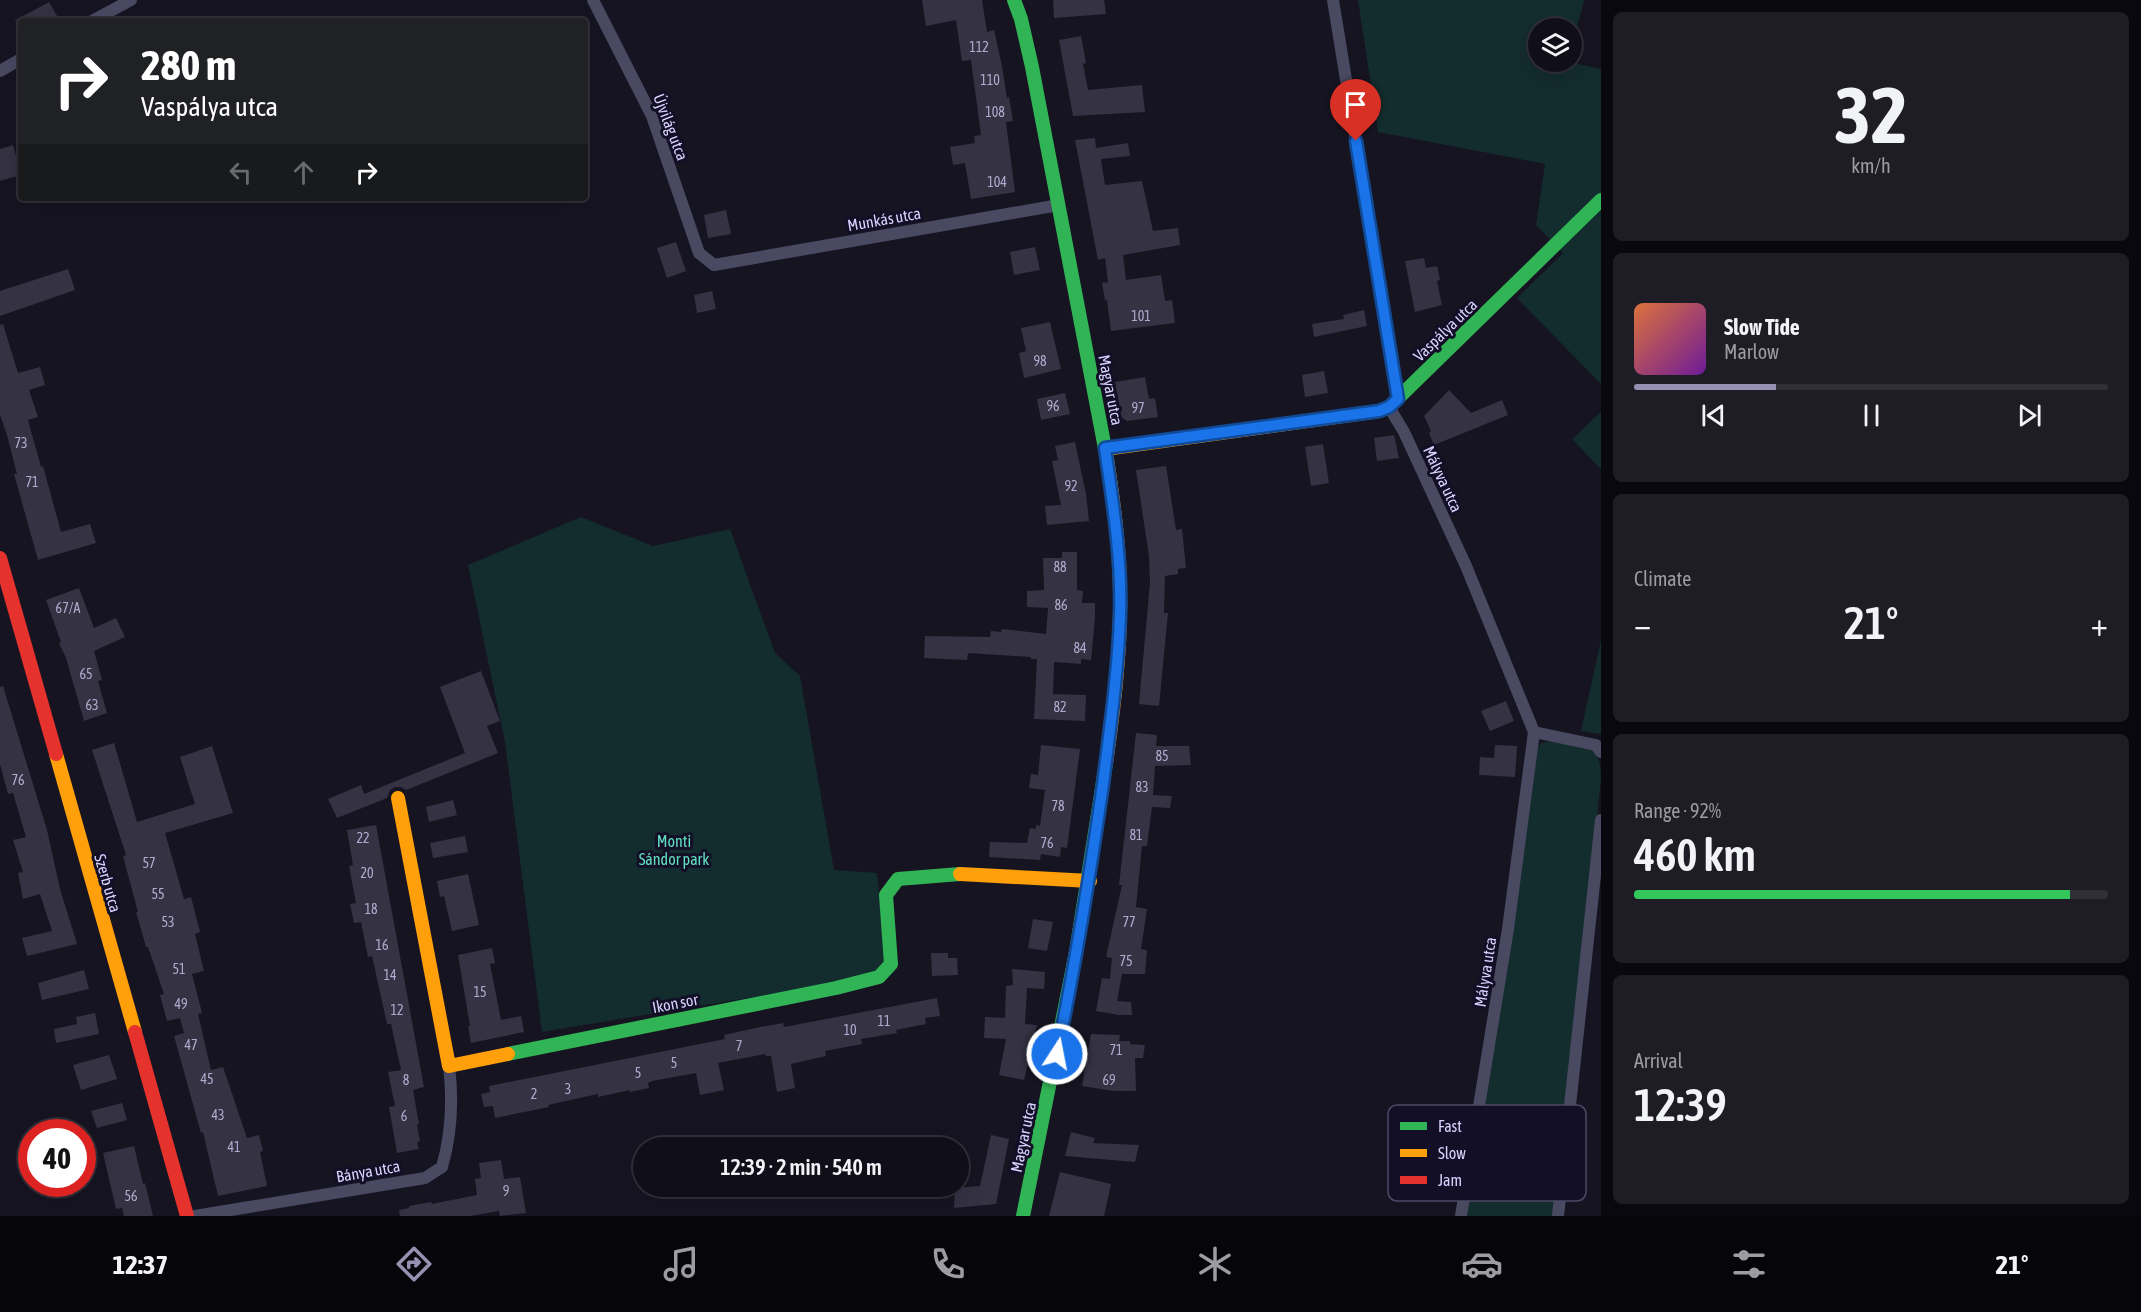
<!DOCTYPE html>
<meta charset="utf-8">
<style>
body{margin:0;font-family:"Asap Condensed",sans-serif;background:#1e1d26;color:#f1f3f6;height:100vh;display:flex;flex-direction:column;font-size:22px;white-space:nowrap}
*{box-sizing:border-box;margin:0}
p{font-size:20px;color:#9c9ca2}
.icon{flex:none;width:33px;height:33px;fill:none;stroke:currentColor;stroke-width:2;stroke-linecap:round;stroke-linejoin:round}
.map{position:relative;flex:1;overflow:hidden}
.sheet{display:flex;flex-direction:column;gap:12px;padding:12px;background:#09080e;width:540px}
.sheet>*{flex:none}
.hud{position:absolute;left:18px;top:18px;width:570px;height:183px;border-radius:6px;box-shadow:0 6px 24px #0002,0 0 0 2px #302f38;background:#202124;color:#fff;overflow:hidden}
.fabs{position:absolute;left:1528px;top:18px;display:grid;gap:12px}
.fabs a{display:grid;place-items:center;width:54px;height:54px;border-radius:50%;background:#100f19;box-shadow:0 6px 24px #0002,0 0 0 2px #302f38;font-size:30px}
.speed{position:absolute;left:18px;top:1119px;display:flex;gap:12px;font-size:30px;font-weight:700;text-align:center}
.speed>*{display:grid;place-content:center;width:78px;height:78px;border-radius:50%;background:#100f19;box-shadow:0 6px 24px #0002,0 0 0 2px #302f38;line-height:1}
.speed .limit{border:9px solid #d22;background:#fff;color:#111}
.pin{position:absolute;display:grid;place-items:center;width:51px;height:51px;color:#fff;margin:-62px -26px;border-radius:50% 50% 50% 0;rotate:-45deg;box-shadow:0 0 6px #0007}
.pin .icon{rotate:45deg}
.me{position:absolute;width:66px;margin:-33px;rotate:11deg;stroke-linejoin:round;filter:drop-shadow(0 0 4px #0008)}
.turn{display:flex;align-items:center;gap:21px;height:126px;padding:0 24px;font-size:27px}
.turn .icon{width:78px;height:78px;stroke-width:2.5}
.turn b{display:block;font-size:42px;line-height:51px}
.lanes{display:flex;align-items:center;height:57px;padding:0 24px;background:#0003;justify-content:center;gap:30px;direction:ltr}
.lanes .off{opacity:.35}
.big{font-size:45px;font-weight:600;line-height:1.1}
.sheet .tile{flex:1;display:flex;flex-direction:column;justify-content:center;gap:9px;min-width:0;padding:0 21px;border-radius:9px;background:#1e1d26}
.sheet .dial{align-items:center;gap:0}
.dial b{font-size:78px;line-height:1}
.song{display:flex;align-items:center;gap:18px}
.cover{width:72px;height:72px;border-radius:9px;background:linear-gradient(135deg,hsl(20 70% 55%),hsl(280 70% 35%))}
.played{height:6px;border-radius:3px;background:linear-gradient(90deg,#9591b1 30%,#302f38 30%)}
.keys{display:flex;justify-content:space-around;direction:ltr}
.heat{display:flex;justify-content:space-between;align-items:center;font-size:33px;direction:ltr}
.charge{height:9px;border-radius:4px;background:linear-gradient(90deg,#34c759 92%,#302f38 0)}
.trip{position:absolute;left:633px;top:1137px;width:336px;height:60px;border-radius:30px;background:#100f19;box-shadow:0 6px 24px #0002,0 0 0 2px #302f38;font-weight:600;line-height:60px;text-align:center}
.menu{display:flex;height:96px;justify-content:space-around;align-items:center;background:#06060a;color:#9c9ca2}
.menu .icon{width:42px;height:42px}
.menu .selected{color:#9591b1}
.menu b{font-size:27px;color:#f1f3f6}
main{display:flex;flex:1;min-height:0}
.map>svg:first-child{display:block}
.green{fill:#132c2d}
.building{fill:#343243}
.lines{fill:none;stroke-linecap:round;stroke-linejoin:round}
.street{stroke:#4a4962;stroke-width:12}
.fast{stroke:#30b455;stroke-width:14}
.slow{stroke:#ff9f0a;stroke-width:14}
.jam{stroke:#e5322d;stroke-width:14}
.route-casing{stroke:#114b97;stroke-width:15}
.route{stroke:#1a73e8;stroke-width:10}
.labels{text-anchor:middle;stroke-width:6;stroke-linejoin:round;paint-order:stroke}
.number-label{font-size:14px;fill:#b0acd0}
.street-label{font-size:16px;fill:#d9d4ff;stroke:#130f26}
.park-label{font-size:16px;fill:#5fe0c0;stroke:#130f26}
.key{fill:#130f26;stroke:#4e4a67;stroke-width:1.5}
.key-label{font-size:16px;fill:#d9d4ff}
</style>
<main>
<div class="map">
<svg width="1601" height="1216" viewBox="0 0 1601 1216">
<rect width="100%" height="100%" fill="#161421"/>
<!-- green -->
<g class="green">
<path d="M1358,0H1584L1572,49V28H1539V62H1569L1601,69V384L1517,298L1563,253L1536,225L1545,164L1378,132Z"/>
<path d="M1601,412V469L1572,439Z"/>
<path d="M581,517L653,546L730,529L775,653L800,676L834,870L877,873L887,958L878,972L862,979L542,1032L505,742L468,565Z"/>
<path d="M1601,640V734L1581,731Z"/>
<path d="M1551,741C1585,744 1601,740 1601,780L1555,1216H1466L1535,751L1541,743Z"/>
</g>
<!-- building -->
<g class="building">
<path d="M922,0H982L987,32L994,30L1002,66L1007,98L1009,97L1013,121L1006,122L1015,192L971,199L965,163L953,165L950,147L975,143L974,136L981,135L971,60L962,61L956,20L926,26Z"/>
<path d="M1053,0H1104L1106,14L1054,18Z"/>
<path d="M49,2L60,21H14Z"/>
<path d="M1081,36L1086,63L1083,64L1088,90L1142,85L1145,112L1073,116L1059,40Z"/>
<path d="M1095,138L1096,148L1128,143L1130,156L1101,159L1105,185L1142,181L1153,231L1178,228L1180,245L1123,255L1126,280L1161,275L1165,301L1172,300L1175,323L1111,331L1107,300L1105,301L1102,283L1108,282L1105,258L1098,260L1075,140Z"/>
<path d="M13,145L21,175L0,181V149Z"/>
<path d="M726,210L731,234L708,238L704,215Z"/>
<path d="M676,242L686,271L667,278L657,248Z"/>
<path d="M1035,247L1040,270L1014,275L1010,252Z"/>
<path d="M1424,258L1426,268L1437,266L1440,280L1437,281L1442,305L1415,312L1405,261Z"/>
<path d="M68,269L75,290L0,316V291Z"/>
<path d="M712,291L716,309L697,313L694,295Z"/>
<path d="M1364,310L1367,326L1314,337L1312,324L1344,319L1343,315Z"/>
<path d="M1050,322L1061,369L1024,378L1019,353L1026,351L1021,328Z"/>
<path d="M3,324L18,373L40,367L45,385L29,390L38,417L28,420L41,467L43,466L61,532L90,524L96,543L38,560L14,474H17L7,435L0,415V325Z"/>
<path d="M1324,371L1328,393L1305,397L1302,375Z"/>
<path d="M1145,377L1149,399L1155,398L1158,417L1127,421L1121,417L1115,382Z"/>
<path d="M1449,390L1471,413L1502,400L1508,415L1434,445L1429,433L1431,431L1424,416Z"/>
<path d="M1065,393L1070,414L1041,420L1037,399Z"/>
<path d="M1394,435L1399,458L1377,461L1374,438Z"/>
<path d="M1075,442L1086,494L1089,521L1047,525L1045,506L1061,505L1052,461L1058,460L1055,446Z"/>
<path d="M1323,444L1329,483L1311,486L1305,447Z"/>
<path d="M1166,466L1176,530L1182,529L1186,568L1178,569V574L1165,576L1164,613H1168L1159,706L1139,704L1150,583L1149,556L1136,470Z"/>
<path d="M1062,552H1077V590L1083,591L1082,603H1095V618L1091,660L1081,659V664L1054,662L1053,694L1086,695L1085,721L1034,719L1037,659H1031V657L968,653L967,660L924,658L925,636L990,637L991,631L1001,632L1002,629L1046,634L1048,608L1027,607V591L1044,590L1043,558H1062Z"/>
<path d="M79,588L94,628L116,618L125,637L94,651L102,680L98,681L107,713L84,721L66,658L59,643L61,642L46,600Z"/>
<path d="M481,671L500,721L487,726L498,753L406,790L401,787H395L390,790L387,798L337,818L328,799L361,785L364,794L465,753L440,687Z"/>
<path d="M3,686L47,830L60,889L77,944L27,956L22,938L52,931L40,894L23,899L18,873L23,872L13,840L26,837L13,793L8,794L0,764V687Z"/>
<path d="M1506,701L1514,721L1490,731L1481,711Z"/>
<path d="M1136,733L1157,735L1156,746H1189L1191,765L1155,766L1153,795L1172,796L1170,808L1152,807L1147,846H1142L1136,907L1147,909L1141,949L1147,950L1145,974H1122L1117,1001L1131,1002L1132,1015H1119L1096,1011L1102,978L1110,979L1112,958L1106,957L1122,885H1119Z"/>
<path d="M114,743L137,822L195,804L180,757L212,746L233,813L165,833L184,899L191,897L200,932L195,934L204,971L192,974L202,1013L198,1014L211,1070L223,1067L247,1138L259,1135L263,1151L260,1152L267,1186L218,1196L203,1132L201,1133L174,1036L184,1033L180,1018L167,1021L160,995L164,994L148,947H146L136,912H138L123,856L126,855L92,750Z"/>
<path d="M1041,745L1080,749L1067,848L1061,847L1060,857L1041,854L1040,860L989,857L990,842L1027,843L1030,828L1036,829V825L1040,826L1045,790L1029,788L1031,774L1038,775Z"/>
<path d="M1495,745L1517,746L1515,777L1479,775L1480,757L1494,758Z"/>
<path d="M453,800L457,815L429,822L426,807Z"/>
<path d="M376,825L424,1087L413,1090L419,1124L417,1125L420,1141L417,1142L419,1149L397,1153L389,1107L395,1106L388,1072L401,1070L391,1024H387L372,956L368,957L361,922L354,923L350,904L356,903L349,866L353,865L347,830Z"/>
<path d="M465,836L468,852L433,858L430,843Z"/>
<path d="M468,874L479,925L452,931L444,896L440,897L437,881Z"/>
<path d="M1033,919L1053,922L1047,951L1028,948Z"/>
<path d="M492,948L495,963L490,964L501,1020L521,1016L524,1032L471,1043L468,1026H470L458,955Z"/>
<path d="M931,953H948V958H957L958,975L932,976Z"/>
<path d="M1012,969L1045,972L1044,989L1027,988L1025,1024L1037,1025L1024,1080L999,1075L1006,1039L984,1038L985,1017L1005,1018L1006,986L1013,985Z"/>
<path d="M84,970L89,989L42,1000L38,983Z"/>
<path d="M937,998L940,1016L925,1018L926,1024L896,1030L897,1033L861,1039L862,1044L825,1051L826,1056L791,1064L795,1088L777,1092L771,1056H766L765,1054L718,1063L724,1090L700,1095L696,1073L652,1081L648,1083L649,1088L630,1092V1090L598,1097V1094L548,1105L549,1107L495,1118L493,1106L484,1107L481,1094L490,1092L489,1086L725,1039L724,1035L760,1027L783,1023L784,1027Z"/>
<path d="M95,1013L99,1034L56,1043L54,1029L77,1024L76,1017Z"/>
<path d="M1091,1034L1120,1035L1119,1041H1130V1044L1145,1045L1143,1058H1135L1136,1091H1113L1082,1086Z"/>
<path d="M109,1055L117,1079L81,1090L73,1065Z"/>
<path d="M122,1103L127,1120L97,1128L91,1111Z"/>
<path d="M1071,1132L1095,1138L1093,1143L1139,1145L1135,1162L1065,1156Z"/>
<path d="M991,1135L1009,1139L996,1204L954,1208L955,1188L980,1186Z"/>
<path d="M134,1146L143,1184L145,1183L153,1216H124L122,1208L116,1209L103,1153Z"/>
<path d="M501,1160L504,1179L520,1177L526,1213L500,1216L499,1211L470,1216H400L399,1210L409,1208V1206L431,1202L432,1204L477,1195L475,1179L481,1178L479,1163Z"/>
<path d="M1060,1172L1111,1184L1104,1216H1049Z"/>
</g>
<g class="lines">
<!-- street -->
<g class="street">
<path d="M593,0L652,116L699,253L714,265L1059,205"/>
<path d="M1333,0L1398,399"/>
<path d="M92,21L131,0"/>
<path d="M0,71L21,59"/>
<path d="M1389,407L1404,432L1466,566L1534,732L1596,745L1601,752"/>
<path d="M195,1216L425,1178L442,1167C451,1136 453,1099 449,1066"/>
<path d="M1461,1216L1508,929L1534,732"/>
<path d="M1558,1216L1601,820"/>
</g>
<!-- fast -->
<g class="fast">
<path d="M1014,0L1021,19L1032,67L1107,459"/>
<path d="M1379,411L1389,407L1601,200"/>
<path d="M508,1054L836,988L879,977L891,964L886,895L898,879L960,874"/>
<path d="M1023,1216L1076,952L1106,763"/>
</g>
<!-- slow -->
<g class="slow">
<path d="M1105,449L1379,411"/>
<path d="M56,754L135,1032"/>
<path d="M1106,763C1114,707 1121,650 1120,593C1120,548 1114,504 1107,459"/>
<path d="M398,798L449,1066L508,1054"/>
<path d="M960,874L1090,881"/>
</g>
<!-- jam -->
<g class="jam">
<path d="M0,558L56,754"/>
<path d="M135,1032L187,1216"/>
</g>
</g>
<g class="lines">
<defs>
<path id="route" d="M1057,1054C1075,965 1090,875 1103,784C1110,729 1118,672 1120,616C1122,560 1113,504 1105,448L1379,411L1389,407L1398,399L1356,141"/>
</defs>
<!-- route casing -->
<use href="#route" class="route-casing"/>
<!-- route -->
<use href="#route" class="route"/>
</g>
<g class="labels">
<!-- number labels -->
<g class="number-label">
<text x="979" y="52">112</text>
<text x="990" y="85">110</text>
<text x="995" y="117">108</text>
<text x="997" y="187">104</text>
<text x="1141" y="321">101</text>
<text x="1040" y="366">98</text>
<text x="1053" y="411">96</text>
<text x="1138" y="413">97</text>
<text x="21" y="448">73</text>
<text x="32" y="487">71</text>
<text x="1071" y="491">92</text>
<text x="1060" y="572">88</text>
<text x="1061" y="610">86</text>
<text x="68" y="613">67/A</text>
<text x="1080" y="653">84</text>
<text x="86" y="679">65</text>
<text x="92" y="710">63</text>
<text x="1060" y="712">82</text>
<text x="1162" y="761">85</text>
<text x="18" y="785">76</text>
<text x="1142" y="792">83</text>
<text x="1058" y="811">78</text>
<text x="1136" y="840">81</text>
<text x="363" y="843">22</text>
<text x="1047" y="848">76</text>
<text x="149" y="868">57</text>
<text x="367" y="878">20</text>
<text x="158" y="899">55</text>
<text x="371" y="914">18</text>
<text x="168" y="927">53</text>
<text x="1129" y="927">77</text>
<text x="382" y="950">16</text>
<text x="1126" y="966">75</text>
<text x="179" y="974">51</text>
<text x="390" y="980">14</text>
<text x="480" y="997">15</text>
<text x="181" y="1009">49</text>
<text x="397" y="1015">12</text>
<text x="884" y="1026">11</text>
<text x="850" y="1035">10</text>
<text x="191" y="1050">47</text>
<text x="739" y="1051">7</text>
<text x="1116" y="1055">71</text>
<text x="674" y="1068">5</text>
<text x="638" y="1078">5</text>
<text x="207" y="1084">45</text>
<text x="406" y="1085">8</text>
<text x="1109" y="1085">69</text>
<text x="568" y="1094">3</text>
<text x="534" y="1099">2</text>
<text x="218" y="1120">43</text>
<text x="404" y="1121">6</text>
<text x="234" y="1152">41</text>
<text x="506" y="1196">9</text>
<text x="131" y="1201">56</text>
</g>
<!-- street labels -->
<g class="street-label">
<text transform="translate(671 127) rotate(69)" y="6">Újvilág utca</text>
<text transform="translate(884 219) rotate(-10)" y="6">Munkás utca</text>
<text transform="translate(1445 330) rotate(-44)" y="6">Vaspálya utca</text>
<text transform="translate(1111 390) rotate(79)" y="6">Magyar utca</text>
<text transform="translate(1443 479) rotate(65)" y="6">Mályva utca</text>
<text transform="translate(108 883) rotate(74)" y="6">Szerb utca</text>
<text transform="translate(1485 972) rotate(-81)" y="6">Mályva utca</text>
<text transform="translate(675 1003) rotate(-11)" y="6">Ikon sor</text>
<text transform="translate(1023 1137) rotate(-78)" y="6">Magyar utca</text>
<text transform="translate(368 1171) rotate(-10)" y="6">Bánya utca</text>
</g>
<!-- park labels -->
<g class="park-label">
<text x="674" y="847">Monti<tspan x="674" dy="18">Sándor park</tspan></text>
</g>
</g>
<!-- legend -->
<rect x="1388" y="1105" width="198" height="96" rx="9" class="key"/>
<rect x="1400" y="1122" width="27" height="8" fill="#30b455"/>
<rect x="1400" y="1149" width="27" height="8" fill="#ff9f0a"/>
<rect x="1400" y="1176" width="27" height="8" fill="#e5322d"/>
<g class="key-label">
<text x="1438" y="1132">Fast</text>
<text x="1438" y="1159">Slow</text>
<text x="1438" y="1186">Jam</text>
</g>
</svg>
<div class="fabs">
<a><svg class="icon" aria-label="layers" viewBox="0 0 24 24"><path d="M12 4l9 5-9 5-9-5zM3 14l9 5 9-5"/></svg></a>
</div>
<div class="speed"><div class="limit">40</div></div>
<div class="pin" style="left:1356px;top:141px;background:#d93025"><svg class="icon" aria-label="arrive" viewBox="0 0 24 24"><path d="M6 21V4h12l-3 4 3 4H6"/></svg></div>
<svg class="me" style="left:1057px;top:1054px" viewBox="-20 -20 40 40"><circle r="17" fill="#1a73e8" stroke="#fff" stroke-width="3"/><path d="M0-11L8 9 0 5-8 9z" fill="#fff"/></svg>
<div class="trip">12:39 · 2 min · 540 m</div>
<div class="hud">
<div class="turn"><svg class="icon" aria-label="right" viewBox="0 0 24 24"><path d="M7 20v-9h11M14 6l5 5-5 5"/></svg><div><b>280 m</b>Vaspálya utca</div></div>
<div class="lanes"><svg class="icon off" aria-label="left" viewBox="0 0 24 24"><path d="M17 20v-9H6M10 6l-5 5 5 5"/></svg><svg class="icon off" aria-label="ahead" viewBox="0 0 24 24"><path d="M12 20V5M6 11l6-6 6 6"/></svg><svg class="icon" aria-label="right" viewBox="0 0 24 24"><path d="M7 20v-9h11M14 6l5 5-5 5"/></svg></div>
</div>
</div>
<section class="sheet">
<div class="tile dial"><b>32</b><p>km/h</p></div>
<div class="tile">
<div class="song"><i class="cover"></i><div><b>Slow Tide</b><p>Marlow</p></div></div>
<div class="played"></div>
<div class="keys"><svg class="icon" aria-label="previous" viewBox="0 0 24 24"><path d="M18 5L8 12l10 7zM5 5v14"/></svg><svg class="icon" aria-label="pause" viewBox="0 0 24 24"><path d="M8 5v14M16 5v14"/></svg><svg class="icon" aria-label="next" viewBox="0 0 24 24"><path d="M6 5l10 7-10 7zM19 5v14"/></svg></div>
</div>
<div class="tile"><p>Climate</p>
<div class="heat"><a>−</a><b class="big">21°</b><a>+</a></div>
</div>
<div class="tile"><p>Range · 92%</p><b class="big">460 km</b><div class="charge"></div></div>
<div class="tile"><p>Arrival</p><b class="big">12:39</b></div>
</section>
</main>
<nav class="menu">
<b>12:37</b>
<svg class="icon selected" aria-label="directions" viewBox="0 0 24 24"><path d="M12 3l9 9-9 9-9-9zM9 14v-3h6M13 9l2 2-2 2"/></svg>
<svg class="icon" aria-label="music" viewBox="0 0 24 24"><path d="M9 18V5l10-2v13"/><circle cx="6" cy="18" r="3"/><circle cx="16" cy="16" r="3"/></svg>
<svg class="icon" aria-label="phone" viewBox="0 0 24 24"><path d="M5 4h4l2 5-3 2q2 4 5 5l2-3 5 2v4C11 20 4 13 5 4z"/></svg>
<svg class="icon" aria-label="climate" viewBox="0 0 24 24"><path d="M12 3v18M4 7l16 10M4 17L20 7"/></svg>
<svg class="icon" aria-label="car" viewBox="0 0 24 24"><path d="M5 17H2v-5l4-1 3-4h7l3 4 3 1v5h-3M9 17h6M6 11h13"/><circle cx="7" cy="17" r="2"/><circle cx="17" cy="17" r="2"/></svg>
<svg class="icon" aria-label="filters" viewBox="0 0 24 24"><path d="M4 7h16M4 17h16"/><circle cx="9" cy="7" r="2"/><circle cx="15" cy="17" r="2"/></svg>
<b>21°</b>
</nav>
